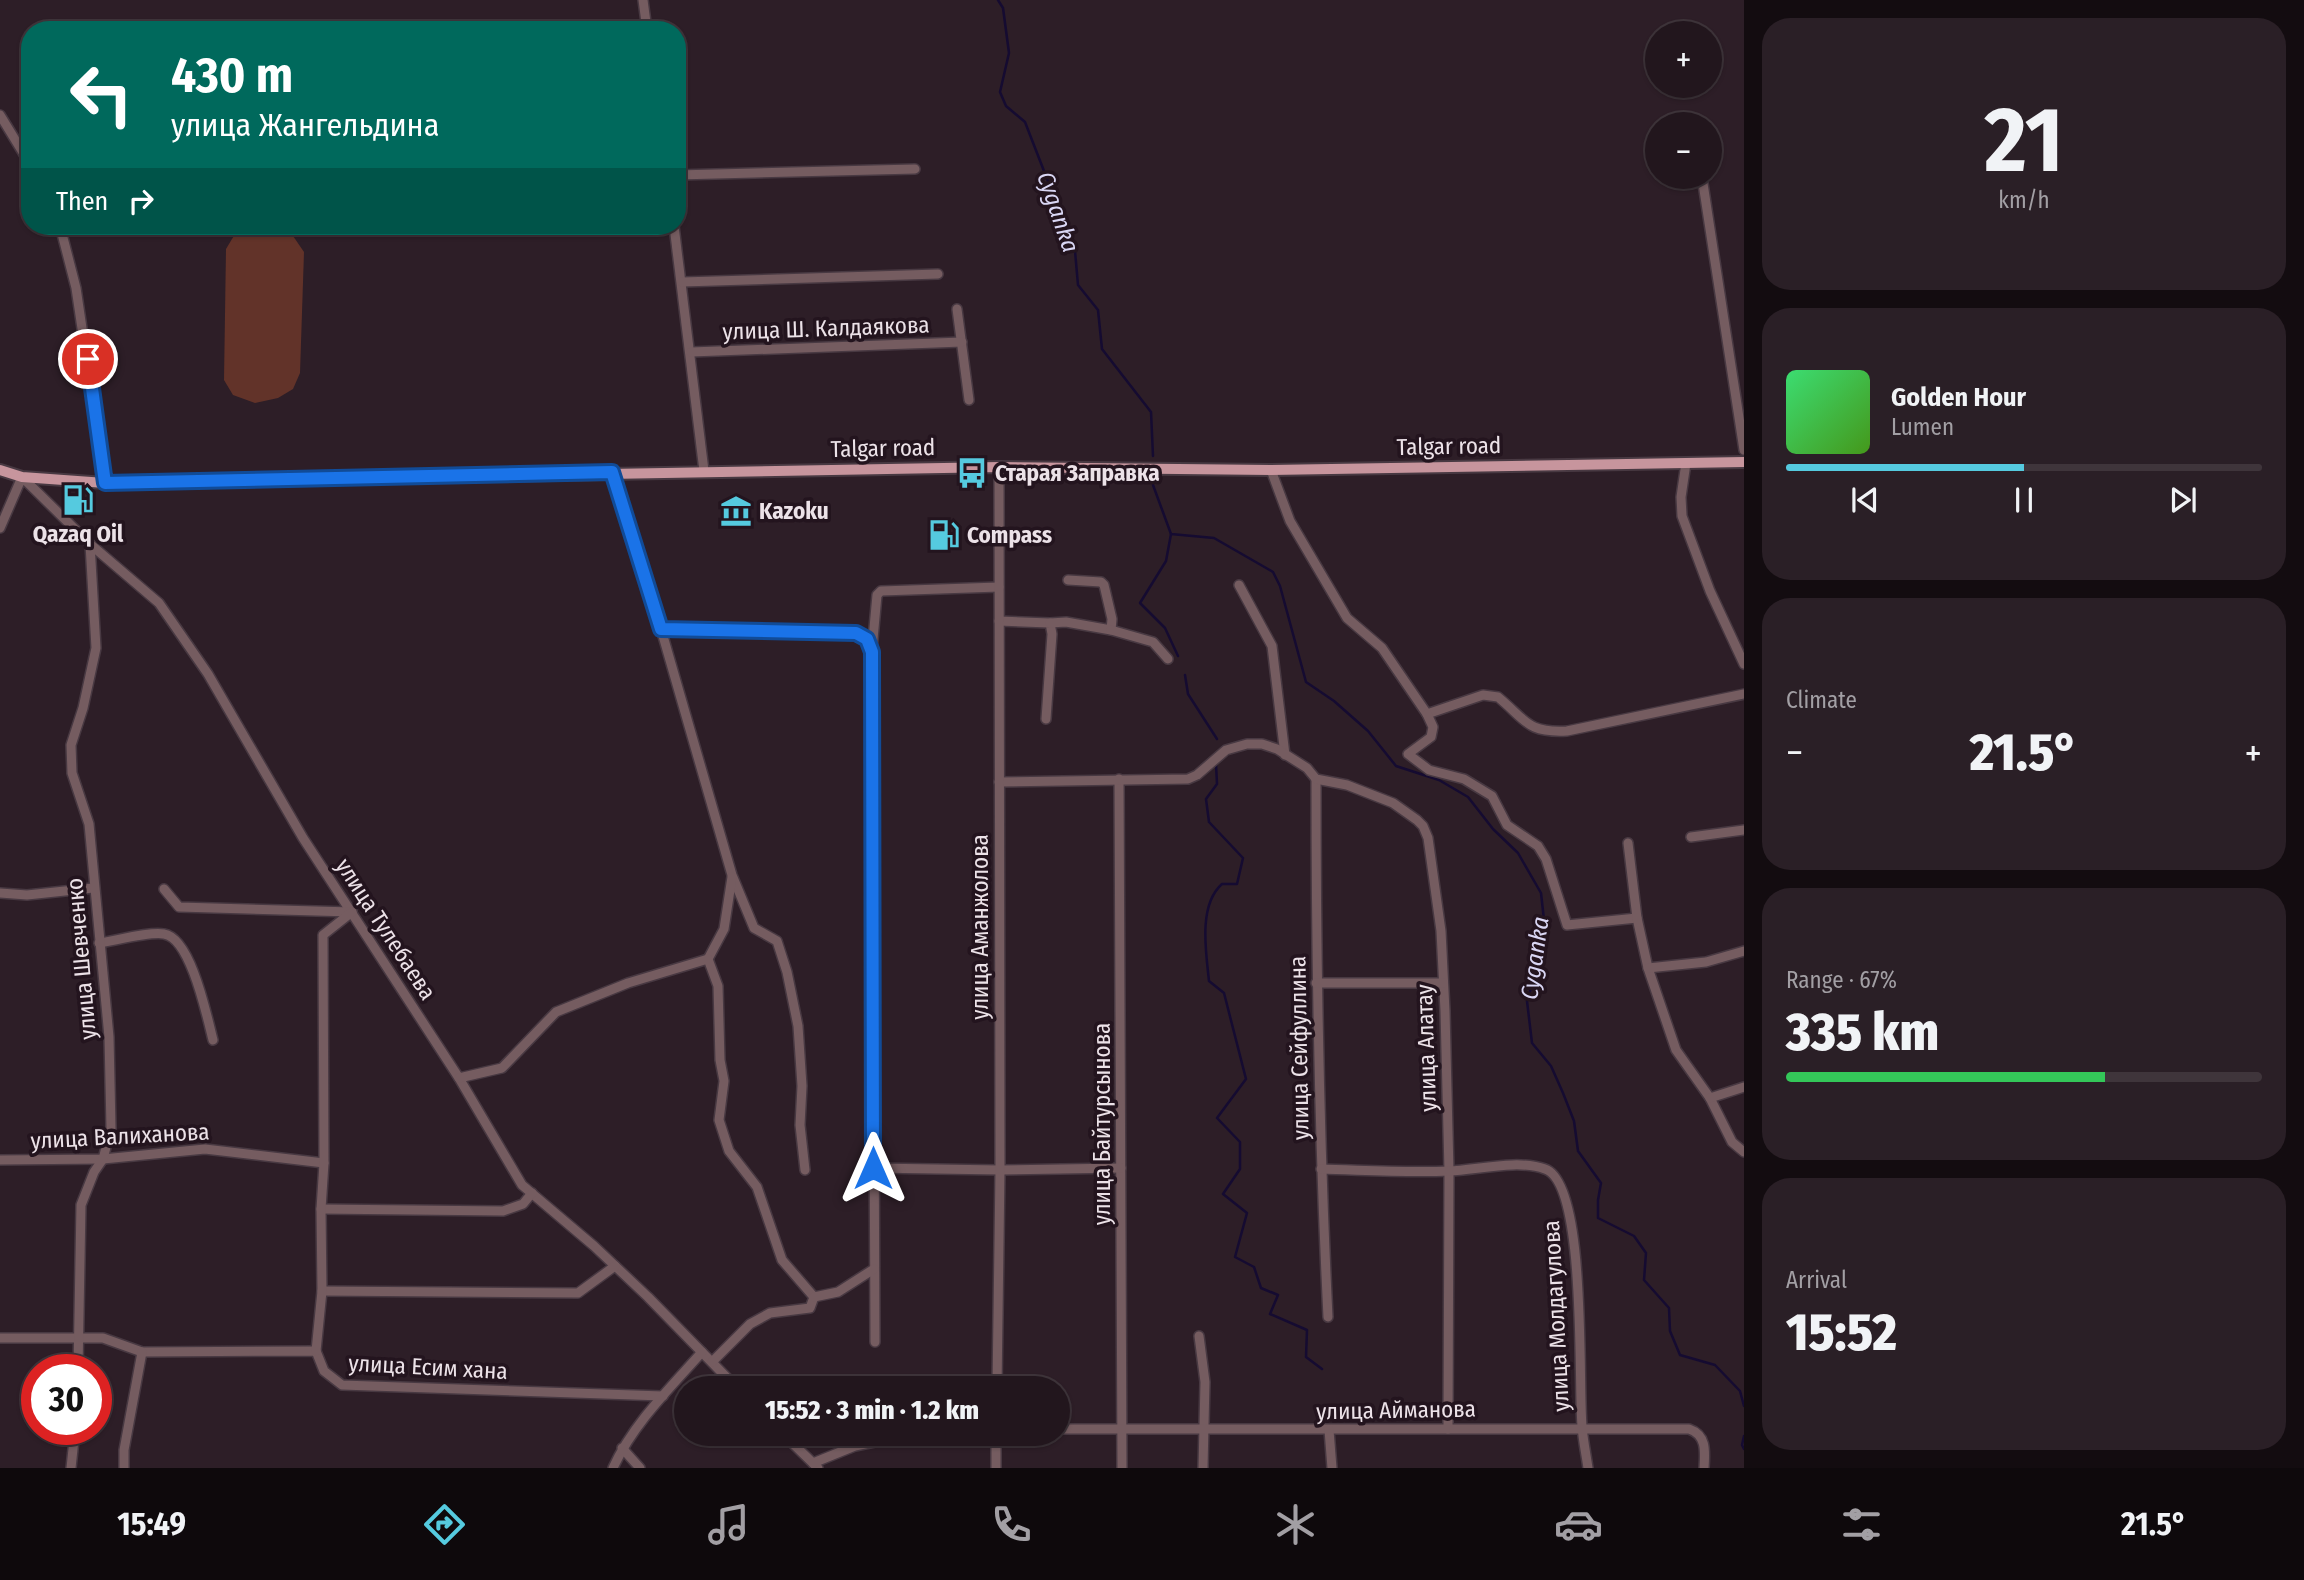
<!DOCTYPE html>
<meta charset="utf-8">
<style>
body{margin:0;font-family:"Fira Sans Condensed",sans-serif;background:#2a1f26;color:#f1f3f6;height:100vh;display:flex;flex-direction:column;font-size:26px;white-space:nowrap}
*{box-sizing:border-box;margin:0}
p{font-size:23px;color:#a29fa4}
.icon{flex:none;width:38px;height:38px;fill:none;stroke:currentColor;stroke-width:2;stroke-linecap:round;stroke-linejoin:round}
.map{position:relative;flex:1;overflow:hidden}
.panel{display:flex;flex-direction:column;gap:18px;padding:18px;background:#130c10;width:560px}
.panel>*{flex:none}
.banner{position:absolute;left:21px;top:21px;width:665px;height:214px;border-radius:28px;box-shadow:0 2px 5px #0004,0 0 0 2px #3f353b;background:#00695c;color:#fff;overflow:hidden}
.tools{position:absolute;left:1645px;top:21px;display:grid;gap:14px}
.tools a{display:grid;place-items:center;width:77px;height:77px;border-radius:50%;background:#22161d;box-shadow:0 2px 5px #0004,0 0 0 2px #3f353b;font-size:35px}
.speed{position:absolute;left:21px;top:1354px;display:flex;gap:14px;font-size:35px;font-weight:700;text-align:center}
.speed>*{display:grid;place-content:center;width:91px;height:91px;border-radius:50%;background:#22161d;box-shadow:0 2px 5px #0004,0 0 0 2px #3f353b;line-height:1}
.speed .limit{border:10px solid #d22;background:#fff;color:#111}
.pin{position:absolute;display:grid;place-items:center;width:60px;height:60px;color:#fff;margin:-30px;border:4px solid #fff;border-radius:50%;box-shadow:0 2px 7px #0007}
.me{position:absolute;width:77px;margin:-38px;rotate:0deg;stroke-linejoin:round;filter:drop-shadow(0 0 5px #0008)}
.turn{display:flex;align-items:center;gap:24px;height:147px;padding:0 35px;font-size:32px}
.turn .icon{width:91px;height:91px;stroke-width:2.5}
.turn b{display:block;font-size:49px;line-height:60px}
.then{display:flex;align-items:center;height:66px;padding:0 35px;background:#0003;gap:14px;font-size:26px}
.big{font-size:52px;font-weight:800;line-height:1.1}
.panel .card{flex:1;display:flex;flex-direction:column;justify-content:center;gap:10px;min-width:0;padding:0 24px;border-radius:28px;background:#2a1f26}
.panel .dial{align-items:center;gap:0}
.dial b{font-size:91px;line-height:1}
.song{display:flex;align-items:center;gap:21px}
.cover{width:84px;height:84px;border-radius:10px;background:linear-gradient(135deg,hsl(140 70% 55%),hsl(100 70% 35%))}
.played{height:7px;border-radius:4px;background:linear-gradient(90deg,#55cadf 50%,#3f353b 50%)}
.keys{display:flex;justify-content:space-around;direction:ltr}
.heat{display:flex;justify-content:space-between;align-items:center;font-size:38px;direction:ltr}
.charge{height:10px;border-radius:5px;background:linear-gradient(90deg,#34c759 67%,#3f353b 0)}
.trip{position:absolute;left:674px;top:1376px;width:396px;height:70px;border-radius:35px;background:#22161d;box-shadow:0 2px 5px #0004,0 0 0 2px #3f353b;font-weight:800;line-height:70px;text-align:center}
.dock{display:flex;height:112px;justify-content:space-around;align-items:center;background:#0e090c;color:#a29fa4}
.dock .icon{width:49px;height:49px}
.dock .active{color:#55cadf}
.dock b{font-size:32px;color:#f1f3f6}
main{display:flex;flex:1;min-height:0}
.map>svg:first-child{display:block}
.green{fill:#623329}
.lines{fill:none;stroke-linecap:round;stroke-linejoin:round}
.stream{stroke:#150b31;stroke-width:2.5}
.minor-casing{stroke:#483942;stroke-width:12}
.major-casing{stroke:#483942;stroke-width:14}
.minor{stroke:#755c60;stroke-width:9}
.major{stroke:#c7959d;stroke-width:10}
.route-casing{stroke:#114b97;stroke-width:18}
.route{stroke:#1a73e8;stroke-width:12}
.labels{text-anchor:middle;stroke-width:7;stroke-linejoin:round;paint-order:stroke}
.street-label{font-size:23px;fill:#ece2e8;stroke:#23141e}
.poi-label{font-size:23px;font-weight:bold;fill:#ece2e8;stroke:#23141e;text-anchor:start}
.water-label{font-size:24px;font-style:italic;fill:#d9d6f4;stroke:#23141e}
</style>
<main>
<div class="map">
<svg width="1744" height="1468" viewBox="0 0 1744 1468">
<rect width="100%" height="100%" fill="#2d1e27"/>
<!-- green -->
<path class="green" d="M251,226H268L291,233L304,252L300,373L293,389L278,398L255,403L233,395L224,380L226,249L235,234Z"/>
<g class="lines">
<!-- stream -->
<g class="stream">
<path d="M998,0L1003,8L1009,53L1000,92L1006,106L1025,122L1075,251L1078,285L1098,310L1102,349L1151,412L1153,456"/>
<path d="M1153,485L1171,534L1214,538L1273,572L1280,586L1306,682L1334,701L1368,731L1396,766L1439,780L1468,797L1493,829L1518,853L1541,893L1544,920L1539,963L1527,1001L1532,1043L1551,1066L1563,1093L1574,1121L1578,1151L1601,1183L1598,1200V1218L1634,1236L1646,1253L1644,1280L1669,1308L1670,1331L1680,1355L1715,1365L1740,1391L1744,1406"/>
<path d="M1171,534L1166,561L1140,603L1165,628L1178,656"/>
<path d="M1185,675L1188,694L1217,739"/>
<path d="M1216,764L1217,784L1206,799L1209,822L1243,858L1237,884H1222C1198,905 1206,952 1209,981L1224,993L1246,1079L1217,1118L1240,1142V1169L1223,1194L1247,1213L1235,1257L1254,1267L1261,1288L1278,1295L1270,1314L1307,1330L1306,1357L1322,1369"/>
<path d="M1744,1436L1742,1445L1744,1449"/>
</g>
<defs>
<g id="minor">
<path d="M643,0L647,30"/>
<path d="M0,115L30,164"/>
<path d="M677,175L915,169"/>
<path d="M1702,177L1744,450"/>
<path d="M60,226L76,288L105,483"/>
<path d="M674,226L704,471"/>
<path d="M682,282L938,274"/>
<path d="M957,309L969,400"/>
<path d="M691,352L962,342"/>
<path d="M1686,463L1681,497L1682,516L1710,591L1744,664"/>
<path d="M1271,470L1290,521L1347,618L1382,648L1427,714L1483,695L1498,697C1527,721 1527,733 1567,731L1744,694"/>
<path d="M612,472L661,629L732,875L754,928L777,941L787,972L798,1026L802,1086L800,1125L805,1170"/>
<path d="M0,528L22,477L90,544L159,603L208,674L303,838L459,1078L522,1185L594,1246L648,1297L737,1388"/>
<path d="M1239,585L1272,646L1285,755"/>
<path d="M999,621L1050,623L1052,634L1046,719"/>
<path d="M1050,623L1066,622L1111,630L1112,619L1104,585L1101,582L1068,580"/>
<path d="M661,629L856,633L867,639L872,651L875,1342"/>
<path d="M1111,630L1153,642L1168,659"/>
<path d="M872,650L877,595L881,591L999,587"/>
<path d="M1427,714L1433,727L1431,737L1408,754L1429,770L1464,779L1492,796L1507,825L1538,846L1546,859L1567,925L1637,918"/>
<path d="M1119,779L1122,1468"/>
<path d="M1316,779C1316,958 1319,1137 1328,1317"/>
<path d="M999,782L1188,779L1197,775L1226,750L1247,744H1262L1277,749L1307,768L1316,779L1347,785L1393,803L1417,820L1423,826L1428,838L1441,931L1445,1011L1449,1171L1448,1429"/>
<path d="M1691,837L1744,830"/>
<path d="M1628,843L1637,918L1648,968L1676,1050L1710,1098L1732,1142L1744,1152"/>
<path d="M164,889L179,907L352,912"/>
<path d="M0,893L27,895L93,888"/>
<path d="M99,943C114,941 151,931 164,934C191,938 207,1017 213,1040"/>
<path d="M708,959L724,929L732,877"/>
<path d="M1648,968L1706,962L1744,951"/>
<path d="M1316,983H1443"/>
<path d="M459,1078L502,1068L556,1012L628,983L708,959L718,986L720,1060L724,1081L719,1120L729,1151L757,1187L782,1260L814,1297L810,1308L770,1313L750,1324L712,1362"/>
<path d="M1710,1098L1744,1087"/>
<path d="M0,1160L103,1159L205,1149L324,1163"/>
<path d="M873,1168L1000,1170L1121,1168"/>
<path d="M1321,1169C1363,1170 1406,1173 1449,1171C1477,1170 1518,1159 1545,1169C1587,1183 1578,1381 1582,1426C1583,1440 1586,1454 1588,1468"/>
<path d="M321,1209L503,1211L523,1204L532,1193"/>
<path d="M322,1291L578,1293L615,1266"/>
<path d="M814,1297L838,1292L874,1269"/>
<path d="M1199,1336L1205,1382L1203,1468"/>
<path d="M0,1338H103L142,1352L316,1351L324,1371L342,1385L663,1396"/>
<path d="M316,1351L322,1291L321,1209L324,1163L323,935L352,912"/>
<path d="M78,1370L81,1205L94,1172L103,1159L111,1128L109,1037L89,824L72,773L71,745L83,708L96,648L90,544"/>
<path d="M997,1388L1000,1170L999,467"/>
<path d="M1057,1429H1689C1707,1435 1705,1452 1704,1468"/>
<path d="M1329,1430L1332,1468"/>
<path d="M782,1433L818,1468"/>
<path d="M622,1448L640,1468"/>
<path d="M813,1463L855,1446L918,1433"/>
<path d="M71,1468L75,1430"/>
<path d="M124,1468V1450L142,1352"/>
<path d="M613,1468C633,1424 670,1388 702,1352"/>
<path d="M996,1468V1433"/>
</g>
<path id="major" d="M0,470L22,477L105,483L999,467L1271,470L1744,462"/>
</defs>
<!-- minor casing -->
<use href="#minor" class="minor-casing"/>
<!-- major casing -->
<use href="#major" class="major-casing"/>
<!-- minor -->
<use href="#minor" class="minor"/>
<!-- major -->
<use href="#major" class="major"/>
</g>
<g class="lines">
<defs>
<path id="route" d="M88,359L105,483L612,472L661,629L856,633L867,639L872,652L873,1168"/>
</defs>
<!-- route casing -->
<use href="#route" class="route-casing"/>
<!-- route -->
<use href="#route" class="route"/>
</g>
<!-- icons -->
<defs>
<symbol id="bus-bare" viewBox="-9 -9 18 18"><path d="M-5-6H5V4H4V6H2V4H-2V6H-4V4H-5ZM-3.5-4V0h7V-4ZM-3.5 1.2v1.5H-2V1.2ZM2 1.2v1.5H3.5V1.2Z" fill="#55cadf" stroke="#23141e" stroke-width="2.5" paint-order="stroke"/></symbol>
<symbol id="fuel-bare" viewBox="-9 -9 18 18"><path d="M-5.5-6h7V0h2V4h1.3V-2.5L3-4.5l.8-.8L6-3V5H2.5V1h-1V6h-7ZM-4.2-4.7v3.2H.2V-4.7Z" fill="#55cadf" stroke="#23141e" stroke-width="2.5" paint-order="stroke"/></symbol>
<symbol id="museum-bare" viewBox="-9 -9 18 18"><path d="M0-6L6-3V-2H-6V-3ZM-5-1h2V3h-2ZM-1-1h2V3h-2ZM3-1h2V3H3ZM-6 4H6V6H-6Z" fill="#55cadf" stroke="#23141e" stroke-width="2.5" paint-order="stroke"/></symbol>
</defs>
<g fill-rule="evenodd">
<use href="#bus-bare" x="950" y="451" width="44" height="44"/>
<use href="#fuel-bare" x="56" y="478" width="44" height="44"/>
<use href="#museum-bare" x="714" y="489" width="44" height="44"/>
<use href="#fuel-bare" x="922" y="513" width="44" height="44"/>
</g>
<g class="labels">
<!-- street labels -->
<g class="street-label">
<text transform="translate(826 328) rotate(-2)" y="8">улица Ш. Калдаякова</text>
<text transform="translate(1449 446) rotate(-1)" y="8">Talgar road</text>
<text transform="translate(883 448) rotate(-1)" y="8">Talgar road</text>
<text transform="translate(980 927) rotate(-90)" y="8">улица Аманжолова</text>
<text transform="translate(386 929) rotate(57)" y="8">улица Тулебаева</text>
<text transform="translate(81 959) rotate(-95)" y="8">улица Шевченко</text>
<text transform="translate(1299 1048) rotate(-91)" y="8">улица Сейфуллина</text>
<text transform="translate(1426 1048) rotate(-92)" y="8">улица Алатау</text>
<text transform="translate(1102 1124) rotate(-90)" y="8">улица Байтурсынова</text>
<text transform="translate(120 1136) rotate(-3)" y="8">улица Валиханова</text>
<text transform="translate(1556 1316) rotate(-93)" y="8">улица Молдагулова</text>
<text transform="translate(428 1367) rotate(3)" y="8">улица Есим хана</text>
<text transform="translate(1396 1410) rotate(-1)" y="8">улица Айманова</text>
</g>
<!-- poi labels -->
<g class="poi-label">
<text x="995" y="481">Старая Заправка</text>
<text x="759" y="519">Kazoku</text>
<text x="78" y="542" text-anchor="middle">Qazaq Oil</text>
<text x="967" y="543">Compass</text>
</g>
<!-- water labels -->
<g class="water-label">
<text transform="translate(1058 212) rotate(71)" y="8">Cyganka</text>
<text transform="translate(1535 958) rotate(-82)" y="8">Cyganka</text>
</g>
</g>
</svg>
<div class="tools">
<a>+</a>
<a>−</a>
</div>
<div class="speed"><div class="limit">30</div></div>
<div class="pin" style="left:88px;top:359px;background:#d93025"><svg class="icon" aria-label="arrive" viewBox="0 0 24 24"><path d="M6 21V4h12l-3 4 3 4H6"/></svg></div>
<svg class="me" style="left:873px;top:1168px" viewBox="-20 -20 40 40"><path d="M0-17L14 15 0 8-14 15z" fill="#1a73e8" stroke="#fff" stroke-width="4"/></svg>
<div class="trip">15:52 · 3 min · 1.2 km</div>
<div class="banner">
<div class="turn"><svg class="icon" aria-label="left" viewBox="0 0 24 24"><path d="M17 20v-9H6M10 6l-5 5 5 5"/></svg><div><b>430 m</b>улица Жангельдина</div></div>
<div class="then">Then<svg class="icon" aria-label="right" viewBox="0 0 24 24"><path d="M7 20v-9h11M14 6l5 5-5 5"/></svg></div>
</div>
</div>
<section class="panel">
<div class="card dial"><b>21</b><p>km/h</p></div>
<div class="card">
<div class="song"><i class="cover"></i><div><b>Golden Hour</b><p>Lumen</p></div></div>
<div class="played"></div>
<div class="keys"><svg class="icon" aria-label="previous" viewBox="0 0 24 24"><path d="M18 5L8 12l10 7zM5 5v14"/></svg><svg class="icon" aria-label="pause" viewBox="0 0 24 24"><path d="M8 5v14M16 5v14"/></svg><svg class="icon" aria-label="next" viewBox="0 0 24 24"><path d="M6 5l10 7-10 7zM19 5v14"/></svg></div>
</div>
<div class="card"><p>Climate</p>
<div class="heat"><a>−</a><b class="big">21.5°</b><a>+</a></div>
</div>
<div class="card"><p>Range · 67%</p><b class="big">335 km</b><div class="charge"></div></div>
<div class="card"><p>Arrival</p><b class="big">15:52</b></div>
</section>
</main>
<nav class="dock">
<b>15:49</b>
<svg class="icon active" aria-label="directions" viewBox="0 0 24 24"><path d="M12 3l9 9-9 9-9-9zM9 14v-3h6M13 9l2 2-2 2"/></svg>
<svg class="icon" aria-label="music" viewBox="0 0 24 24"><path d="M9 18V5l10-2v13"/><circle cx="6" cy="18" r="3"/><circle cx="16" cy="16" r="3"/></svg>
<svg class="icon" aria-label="phone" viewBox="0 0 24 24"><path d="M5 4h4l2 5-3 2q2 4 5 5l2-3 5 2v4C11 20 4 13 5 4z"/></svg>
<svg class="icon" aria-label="climate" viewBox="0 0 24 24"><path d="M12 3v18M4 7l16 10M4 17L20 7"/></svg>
<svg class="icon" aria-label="car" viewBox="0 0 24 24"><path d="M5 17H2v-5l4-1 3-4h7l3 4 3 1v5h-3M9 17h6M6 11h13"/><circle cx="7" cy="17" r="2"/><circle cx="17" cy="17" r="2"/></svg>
<svg class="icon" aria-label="filters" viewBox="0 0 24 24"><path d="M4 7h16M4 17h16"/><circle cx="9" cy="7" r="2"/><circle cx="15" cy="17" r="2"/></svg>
<b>21.5°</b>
</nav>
